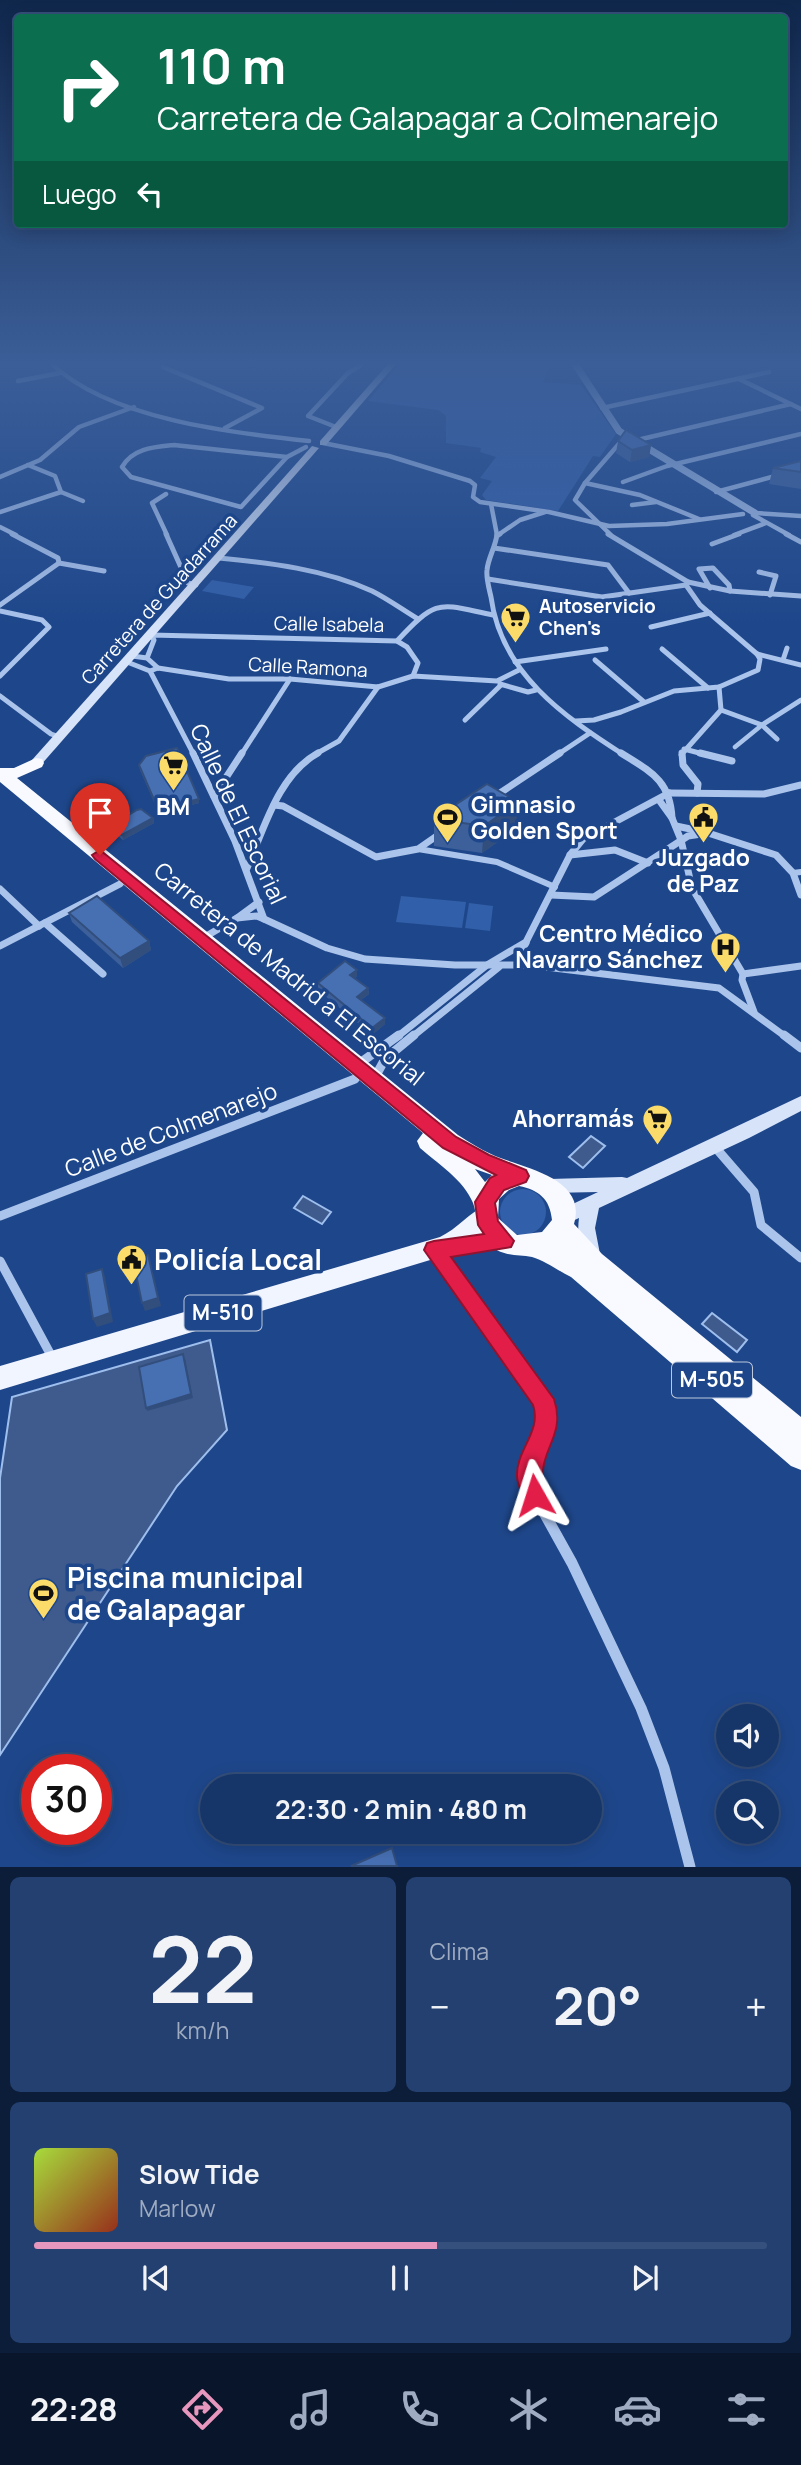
<!DOCTYPE html>
<html lang="es">
<meta charset="utf-8">
<style>
body{margin:0;font-family:Manrope,sans-serif;background:#234071;color:#f1f3f6;height:100vh;display:flex;flex-direction:column;font-size:26px;white-space:nowrap}
*{box-sizing:border-box;margin:0}
p{font-size:23px;color:#9eabc0}
.icon{flex:none;width:38px;height:38px;fill:none;stroke:currentColor;stroke-width:2;stroke-linecap:round;stroke-linejoin:round}
.map{position:relative;height:1867px;overflow:hidden}
.details{display:flex;flex-direction:column;gap:10px;padding:10px;background:#0c1d39;flex:1}
.details>*{flex:none}
.top-card{position:absolute;left:14px;top:14px;width:774px;height:214px;border-radius:7px;box-shadow:0 4px 18px #0003,0 0 0 2px #35507c;background:#0b6e4f;color:#fff;overflow:hidden}
.fabs{position:absolute;left:716px;top:1704px;display:grid;gap:14px}
.fabs a{display:grid;place-items:center;width:63px;height:63px;border-radius:50%;background:#163568;box-shadow:0 4px 18px #0003,0 0 0 2px #35507c;font-size:35px}
.speed{position:absolute;left:21px;top:1754px;display:flex;gap:14px;font-size:35px;font-weight:700;text-align:center}
.speed>*{display:grid;place-content:center;width:91px;height:91px;border-radius:50%;background:#163568;box-shadow:0 4px 18px #0003,0 0 0 2px #35507c;line-height:1}
.speed .limit{border:10px solid #d22;background:#fff;color:#111}
.pin{position:absolute;display:grid;place-items:center;width:60px;height:60px;color:#fff;margin:-72px -30px;border-radius:50% 50% 50% 0;rotate:-45deg;box-shadow:0 0 7px #0007}
.pin .icon{rotate:45deg}
.me{position:absolute;width:77px;margin:-38px;rotate:354deg;stroke-linejoin:round;filter:drop-shadow(0 0 5px #0008)}
.turn{display:flex;align-items:center;gap:24px;height:147px;padding:0 28px;font-size:32px}
.turn .icon{width:91px;height:91px;stroke-width:2.5}
.turn b{display:block;font-size:49px;line-height:60px}
.then{display:flex;align-items:center;height:66px;padding:0 28px;background:#0003;gap:14px;font-size:26px}
.big{font-size:52px;font-weight:700;line-height:1.1}
.details .card{flex:1;display:flex;flex-direction:column;justify-content:center;gap:10px;min-width:0;padding:0 24px;border-radius:10px;background:#234071}
.details .dial{align-items:center;gap:0}
.dial b{font-size:91px;line-height:1}
.song{display:flex;align-items:center;gap:21px}
.cover{width:84px;height:84px;border-radius:10px;background:linear-gradient(135deg,hsl(80 70% 55%),hsl(10 70% 35%))}
.played{height:7px;border-radius:4px;background:linear-gradient(90deg,#e797bd 55%,#35507c 55%)}
.keys{display:flex;justify-content:space-around;direction:ltr}
.heat{display:flex;justify-content:space-between;align-items:center;font-size:38px;direction:ltr}
.details .tiles{flex:1;display:grid;gap:10px;grid-template-columns:1fr 1fr}
.card:last-child{grid-column:span 2}
.trip{position:absolute;left:200px;top:1774px;width:402px;height:70px;border-radius:35px;background:#163568;box-shadow:0 4px 18px #0003,0 0 0 2px #35507c;font-weight:700;line-height:70px;text-align:center}
.tabs{display:flex;height:112px;justify-content:space-around;align-items:center;background:#09152a;color:#9eabc0}
.tabs .icon{width:49px;height:49px}
.tabs .selected{color:#e797bd}
.tabs b{font-size:32px;color:#f1f3f6}
.map>svg:first-child{display:block}
.green{fill:#325fa9}
.water{fill:#3f5b8e;stroke:#9ebeed;stroke-width:2}
.lines{fill:none;stroke-linecap:round;stroke-linejoin:round}
.pedestrian-far1{stroke:#abc4ec;stroke-width:4.5}
.pedestrian{stroke:#abc4ec;stroke-width:6}
.minor-far4{stroke:#abc4ec;stroke-width:4.5}
.minor-far3{stroke:#abc4ec;stroke-width:5}
.minor-far2{stroke:#abc4ec;stroke-width:7}
.minor-far1{stroke:#abc4ec;stroke-width:9}
.minor{stroke:#abc4ec;stroke-width:11}
.tertiary{stroke:#abc4ec;stroke-width:7}
.secondary{fill:#d7e3f9;fill-rule:evenodd}
.primary{fill:#f0f5ff;fill-rule:evenodd}
.trunk{fill:#f8faff;fill-rule:evenodd}
.wall{fill:#3d609a}
.shaded-wall{fill:#324e7d}
.building{fill:#4770b3;stroke:#324e7d;stroke-width:2}
.route{fill:#e11d48;stroke:#92132f;stroke-width:2}
.labels{text-anchor:middle;stroke-width:7;stroke-linejoin:round;paint-order:stroke}
.far-street-label{font-size:19px;fill:#fff;stroke:#1e478b}
.far-poi-label{font-size:19px;font-weight:bold;fill:#fff;stroke:#1e478b;text-anchor:start}
.shield{fill:#1e478b;stroke:#bcc8dc;stroke-width:2}
.shield-label{font-size:21px;font-weight:bold;fill:#fff}
.poi-label{font-size:23px;font-weight:bold;fill:#fff;stroke:#1e478b}
.street-label{font-size:23px;fill:#fff;stroke:#1e478b}
.near-poi-label{font-size:28px;font-weight:bold;fill:#fff;stroke:#1e478b;text-anchor:start}
</style>
<div class="map">
<svg width="801" height="1867" viewBox="0 0 801 1867">
<rect width="100%" height="100%" fill="#1e478b"/>
<!-- green -->
<g class="green">
<path d="M400,364H550L543,382L581,385L616,434L600,457L593,456L558,511L486,500L482,495L492,481L480,478L496,457L480,452L481,448L446,443V416L438,410L368,401Z"/>
<path d="M212,580L254,587L244,599L202,591Z"/>
<path d="M401,896L466,902L462,928L396,922Z"/>
<path d="M469,903L493,906L490,931L465,928Z"/>
<circle cx="523" cy="1212" r="23"/>
</g>
<!-- water -->
<g class="water">
<path d="M591,1136L605,1146L583,1168L569,1157Z"/>
<path d="M303,1196L331,1212L322,1224L294,1208Z"/>
<path d="M712,1313L747,1340L737,1352L702,1324Z"/>
<path d="M210,1340L227,1430L177,1486L0,1755V1478L12,1397Z"/>
</g>
<g class="lines">
<!-- pedestrian-far1 -->
<path class="pedestrian-far1" d="M735,747L762,725"/>
<!-- pedestrian -->
<g class="pedestrian">
<path d="M418,849L497,862L555,887"/>
<path d="M793,873L801,872"/>
</g>
<!-- minor-far4 -->
<g class="minor-far4">
<path d="M52,364C109,419 232,433 309,441"/>
<path d="M163,367L262,408L225,428"/>
<path d="M739,379L801,409"/>
<path d="M18,381L60,373"/>
<path d="M602,408L769,372"/>
<path d="M336,427L308,416L348,373L361,365"/>
<path d="M633,441L791,404"/>
<path d="M323,443L389,456L470,481L475,485L473,497L480,502L549,512L609,526L667,524L743,514"/>
<path d="M174,445L287,457L241,507L131,477L122,467C133,448 154,447 174,445Z"/>
<path d="M287,457L306,447"/>
<path d="M28,465L55,476L61,492L83,501"/>
<path d="M0,477L40,460L79,427L134,407"/>
<path d="M623,482L667,466L801,434"/>
<path d="M585,483L640,495L699,519"/>
<path d="M716,492L779,475"/>
<path d="M166,494L152,503L167,535"/>
<path d="M491,504L497,535"/>
<path d="M632,505L656,502"/>
<path d="M0,512L61,492"/>
<path d="M755,513L801,516"/>
<path d="M753,515L789,535"/>
<path d="M0,527L16,535"/>
<path d="M498,535L520,520L545,512"/>
<path d="M611,535L575,500L585,483L624,438"/>
<path d="M734,535L766,523"/>
</g>
<!-- minor-far3 -->
<g class="minor-far3">
<path d="M166,534L188,583L196,585"/>
<path d="M497,534C496,546 488,558 487,570C486,578 489,588 491,597C501,673 563,716 624,755"/>
<path d="M608,534L688,582L686,585L700,605L757,654L801,665"/>
<path d="M786,534L801,542"/>
<path d="M497,536L500,534"/>
<path d="M712,544L739,534"/>
<path d="M494,548L608,565L629,593"/>
<path d="M219,558C270,563 324,569 372,591C388,599 403,610 418,619"/>
<path d="M59,563L104,571"/>
<path d="M759,572L776,576L770,595"/>
<path d="M488,579L602,597L686,585"/>
<path d="M688,582L730,591L801,596"/>
<path d="M710,588L699,569L713,568L729,585L730,591"/>
<path d="M0,605L59,563L58,558L12,534"/>
<path d="M0,611L42,620L49,627L0,676"/>
<path d="M651,627L710,613"/>
<path d="M397,641C438,597 439,604 493,615"/>
<path d="M662,649L708,688"/>
<path d="M132,656L147,658L158,668"/>
<path d="M147,658L154,640L151,635L397,641L407,647L418,663L413,676"/>
<path d="M595,660L644,702"/>
<path d="M783,660L787,648"/>
<path d="M127,662L150,671L194,755"/>
<path d="M515,662L606,649"/>
<path d="M150,671L158,668L229,679H290L378,687L413,676L497,681L519,670"/>
<path d="M500,684L528,692L536,690"/>
<path d="M0,696L51,734L60,737"/>
<path d="M721,710L762,725L777,739"/>
<path d="M465,720L501,685"/>
<path d="M576,721L594,720L621,712L674,691L719,687L758,670L760,659L757,654"/>
<path d="M762,725L801,700"/>
<path d="M684,749L707,755"/>
<path d="M241,755L290,679"/>
<path d="M314,755L339,741L378,687"/>
<path d="M557,755L590,733"/>
<path d="M681,755L721,710L719,687"/>
</g>
<!-- minor-far2 -->
<g class="minor-far2">
<path d="M193,753L235,841L264,919L327,948L365,959L455,965H529L719,988L786,1037"/>
<path d="M621,753C651,772 670,780 672,818L659,800"/>
<path d="M682,753L683,765L698,784L697,793"/>
<path d="M700,753L732,761"/>
<path d="M669,793L764,794L801,785"/>
<path d="M214,796L242,753"/>
<path d="M494,797L560,753"/>
<path d="M274,805L283,806L376,857L418,849L441,833"/>
<path d="M672,818L681,840L692,888L743,974L742,980L754,1012"/>
<path d="M676,826L700,831"/>
<path d="M570,855L615,850L648,863"/>
<path d="M247,868C264,829 278,775 318,753"/>
<path d="M0,889L39,926"/>
<path d="M551,895L594,897L688,836L708,833L776,855L793,873L801,895"/>
<path d="M259,902L237,918L257,916L264,919"/>
<path d="M45,923L103,974"/>
<path d="M203,938L237,918"/>
<path d="M526,943L520,952L529,965"/>
<path d="M0,946L120,884"/>
<path d="M743,974L801,966"/>
<path d="M397,1037L487,965L526,942L570,855L583,839L669,793"/>
<path d="M412,1037L499,967"/>
</g>
<!-- minor-far1 -->
<g class="minor-far1">
<path d="M784,1035L801,1048"/>
<path d="M360,1063L399,1035"/>
<path d="M374,1079L385,1059L414,1035"/>
<path d="M715,1147L754,1192L761,1225L801,1258"/>
<path d="M0,1216L355,1079"/>
<path d="M434,1250L543,1400"/>
<path d="M0,1261L53,1359"/>
</g>
<!-- minor -->
<path class="minor" d="M543,1398L545,1423L528,1469L532,1491L572,1563L641,1708L664,1768L690,1867"/>
<!-- tertiary -->
<path class="tertiary" d="M575,364L619,431L755,513"/>
<!-- secondary -->
<g class="secondary">
<path d="M388,364H396L326,445H320V441Z"/>
<path d="M312,446L319,448L40,766H32L30,763L32,760Z"/>
<path d="M801,1096V1111L749,1138L599,1208L595,1228L600,1254L597,1260L591,1262L585,1260C579,1247 577,1232 579,1218L564,1225L558,1223L555,1217L558,1211L598,1192L549,1193L543,1191L540,1186L543,1181L549,1179L622,1177L627,1178Z"/>
</g>
<!-- primary -->
<path class="primary" d="M485,1206L493,1209L496,1216L483,1233L504,1231L512,1234L515,1241L512,1248L450,1254L0,1390V1366L440,1237C457,1229 470,1212 485,1206Z"/>
<!-- trunk -->
<path class="trunk" d="M36,758L42,759L44,763L42,767L17,778L458,1135C469,1142 480,1149 491,1154C520,1168 588,1176 574,1224L602,1254L801,1417V1470L791,1466L571,1277C559,1271 545,1261 532,1257C518,1254 504,1257 491,1246C473,1231 479,1220 473,1203C464,1180 437,1163 420,1148L417,1141L423,1133L0,782V768H14ZM475,1169L492,1175L485,1182ZM519,1186C539,1190 550,1199 552,1220L542,1232L517,1235L498,1218L499,1199L509,1190Z"/>
</g>
<!-- wall -->
<g class="wall">
<path d="M618,441L651,445L649,457L630,462L616,453Z"/>
<path d="M801,461V489L769,484L773,468Z"/>
<path d="M139,765L199,799V803L159,813L140,770Z"/>
<path d="M153,818L154,823L123,840L111,830L110,826Z"/>
<path d="M434,819L516,829L482,853L434,846Z"/>
<path d="M69,913L149,941L151,950L123,968L72,922Z"/>
<path d="M357,970V976L355,978L368,988L369,994L361,1000L385,1024L372,1035L318,990V983Z"/>
</g>
<!-- shaded-wall -->
<g class="shaded-wall">
<path d="M651,445L649,457L630,462L632,450Z"/>
<path d="M199,799V803L159,813L158,809Z"/>
<path d="M518,802L516,829L482,853L484,826Z"/>
<path d="M153,818L154,823L123,840L122,835Z"/>
<path d="M149,941L151,950L123,968L120,958Z"/>
<path d="M357,970V976L351,981L350,975Z"/>
<path d="M368,988L369,994L357,1003V997Z"/>
<path d="M385,1018V1024L372,1035V1028Z"/>
<path d="M148,1255L161,1306L145,1311L142,1303Z"/>
<path d="M102,1269L105,1277L113,1322L97,1327L93,1319Z"/>
<path d="M185,1358L193,1398L147,1411L146,1408Z"/>
</g>
<!-- building -->
<g class="building">
<path d="M626,430L651,445L632,450L618,441Z"/>
<path d="M801,461V472L773,468Z"/>
<path d="M177,748L199,799L158,809L139,765L146,756Z"/>
<path d="M487,784L518,802L484,826L434,819Z"/>
<path d="M141,809L153,818L122,835L110,826L137,810Z"/>
<path d="M97,896L149,941L120,958L69,913Z"/>
<path d="M345,961L357,970L350,975L368,988L357,997L385,1018L372,1028L318,983Z"/>
<path d="M148,1255L158,1298L142,1303L133,1260Z"/>
<path d="M102,1269L110,1313L93,1319L86,1274Z"/>
<path d="M183,1354L191,1394L146,1408L139,1367Z"/>
<path d="M392,1848L397,1866H351Z"/>
</g>
<!-- sky -->
<linearGradient id="sky" x2="0" y2="1"><stop stop-color="#10274c"/><stop offset="0.58" stop-color="#3b5e98"/><stop offset="1" stop-color="#3b5e98" stop-opacity="0"/></linearGradient>
<rect width="801" height="625" fill="url(#sky)"/>
<!-- route -->
<path class="route" d="M100,850L456,1137L489,1155L526,1170L529,1176L526,1182L504,1190L495,1203L498,1221L514,1241L511,1247L451,1257L554,1399C568,1440 532,1452 546,1495L543,1503L535,1507L526,1503C523,1495 517,1485 517,1476C516,1450 542,1431 533,1405L424,1250L427,1243L434,1241L484,1234L478,1225L475,1202L490,1178L496,1175L443,1148L95,859L92,855Z"/>
<!-- icons -->
<defs>
<symbol id="supermarket-pin" viewBox="-11 -11 22 30"><path d="M0 17L-7.5 6A9.5 9.5 0 1 1 7.5 6Z" fill="#fbdb6a" stroke="#1e478b"/><path d="M-6-5.5h2.5l.6 2H6L4.5 2H-2.5L-4.4-4H-6ZM-1.5 3.2a1.3 1.3 0 1 0 .1 0ZM3 3.2a1.3 1.3 0 1 0 .1 0Z" fill="#111"/></symbol>
<symbol id="civic-pin" viewBox="-11 -11 22 30"><path d="M0 17L-7.5 6A9.5 9.5 0 1 1 7.5 6Z" fill="#fbdb6a" stroke="#1e478b"/><path d="M-.6-6.5H3V-4.5H.6V-3L4-1V1h2V6H-6V1h2V-1L-.6-3ZM-1.2 2.5V6h2.4V2.5Z" fill="#111"/></symbol>
<symbol id="stadium-pin" viewBox="-11 -11 22 30"><path d="M0 17L-7.5 6A9.5 9.5 0 1 1 7.5 6Z" fill="#fbdb6a" stroke="#1e478b"/><path d="M0-5a6.5 5 0 1 0 0 10a6.5 5 0 1 0 0-10ZM-3.5-1.8h7v3.6h-7Z" fill="#111"/></symbol>
<symbol id="hospital-pin" viewBox="-11 -11 22 30"><path d="M0 17L-7.5 6A9.5 9.5 0 1 1 7.5 6Z" fill="#fbdb6a" stroke="#1e478b"/><path d="M-5-5h3v3.5h4V-5h3V5h-3V1.5h-4V5h-3Z" fill="#111"/></symbol>
</defs>
<g fill-rule="evenodd">
<use href="#supermarket-pin" x="498" y="600" width="35" height="47"/>
<use href="#supermarket-pin" x="156" y="748" width="35" height="47"/>
<use href="#civic-pin" x="686" y="800" width="35" height="47"/>
<use href="#stadium-pin" x="430" y="800" width="35" height="47"/>
<use href="#hospital-pin" x="708" y="930" width="35" height="47"/>
<use href="#supermarket-pin" x="640" y="1102" width="35" height="47"/>
<use href="#civic-pin" x="114" y="1242" width="35" height="47"/>
<use href="#stadium-pin" x="26" y="1576" width="35" height="47"/>
</g>
<g class="labels">
<!-- far-street labels -->
<g class="far-street-label">
<text transform="translate(159 599) rotate(-48)" y="7">Carretera de Guadarrama</text>
<text transform="translate(329 624) rotate(1)" y="7">Calle Isabela</text>
<text transform="translate(308 667) rotate(3)" y="7">Calle Ramona</text>
</g>
<!-- far-poi labels -->
<g class="far-poi-label">
<text x="539" y="613">Autoservicio<tspan x="539" dy="22">Chen's</tspan></text>
</g>
<!-- shield labels -->
<g class="shield">
<rect x="184.5" y="1295.5" width="77" height="35" rx="5"/>
<rect x="672" y="1362.5" width="80" height="35" rx="5"/>
</g>
<g class="shield-label">
<text x="223" y="1320">M-510</text>
<text x="712" y="1387">M-505</text>
</g>
<!-- poi labels -->
<g class="poi-label">
<text x="471" y="813" text-anchor="start">Gimnasio<tspan x="471" dy="26">Golden Sport</tspan></text>
<text x="173" y="815">BM</text>
<text x="703" y="866">Juzgado<tspan x="703" dy="26">de Paz</tspan></text>
<text x="703" y="942" text-anchor="end">Centro Médico<tspan x="703" dy="26">Navarro Sánchez</tspan></text>
<text x="634" y="1127" text-anchor="end">Ahorramás</text>
</g>
<!-- street labels -->
<g class="street-label">
<text transform="translate(238 814) rotate(65)" y="8">Calle de El Escorial</text>
<text transform="translate(289 974) rotate(39)" y="8">Carretera de Madrid a El Escorial</text>
<text transform="translate(171 1130) rotate(-21)" y="8">Calle de Colmenarejo</text>
</g>
<!-- near-poi labels -->
<g class="near-poi-label">
<text x="154" y="1270">Policía Local</text>
<text x="67" y="1588">Piscina municipal<tspan x="67" dy="32">de Galapagar</tspan></text>
</g>
</g>
</svg>
<div class="fabs">
<a><svg class="icon" aria-label="sound" viewBox="0 0 24 24"><path d="M4 9h4l5-4v14l-5-4H4zM17 9q2 3 0 6"/></svg></a>
<a><svg class="icon" aria-label="search" viewBox="0 0 24 24"><circle cx="10" cy="10" r="6"/><path d="M15 15l6 6"/></svg></a>
</div>
<div class="speed"><div class="limit">30</div></div>
<div class="pin" style="left:100px;top:855px;background:#d93025"><svg class="icon" aria-label="arrive" viewBox="0 0 24 24"><path d="M6 21V4h12l-3 4 3 4H6"/></svg></div>
<svg class="me" style="left:535px;top:1495px" viewBox="-20 -20 40 40"><path d="M0-17L14 15 0 8-14 15z" fill="#e11d48" stroke="#fff" stroke-width="4"/></svg>
<div class="trip">22:30 · 2 min · 480 m</div>
<div class="top-card">
<div class="turn"><svg class="icon" aria-label="right" viewBox="0 0 24 24"><path d="M7 20v-9h11M14 6l5 5-5 5"/></svg><div><b>110 m</b>Carretera de Galapagar a Colmenarejo</div></div>
<div class="then">Luego<svg class="icon" aria-label="left" viewBox="0 0 24 24"><path d="M17 20v-9H6M10 6l-5 5 5 5"/></svg></div>
</div>
</div>
<section class="details">
<div class="tiles">
<div class="card dial"><b>22</b><p>km/h</p></div>
<div class="card"><p>Clima</p>
<div class="heat"><a>−</a><b class="big">20°</b><a>+</a></div>
</div>
<div class="card">
<div class="song"><i class="cover"></i><div><b>Slow Tide</b><p>Marlow</p></div></div>
<div class="played"></div>
<div class="keys"><svg class="icon" aria-label="previous" viewBox="0 0 24 24"><path d="M18 5L8 12l10 7zM5 5v14"/></svg><svg class="icon" aria-label="pause" viewBox="0 0 24 24"><path d="M8 5v14M16 5v14"/></svg><svg class="icon" aria-label="next" viewBox="0 0 24 24"><path d="M6 5l10 7-10 7zM19 5v14"/></svg></div>
</div>
</div>
</section>
<nav class="tabs">
<b>22:28</b>
<svg class="icon selected" aria-label="directions" viewBox="0 0 24 24"><path d="M12 3l9 9-9 9-9-9zM9 14v-3h6M13 9l2 2-2 2"/></svg>
<svg class="icon" aria-label="music" viewBox="0 0 24 24"><path d="M9 18V5l10-2v13"/><circle cx="6" cy="18" r="3"/><circle cx="16" cy="16" r="3"/></svg>
<svg class="icon" aria-label="phone" viewBox="0 0 24 24"><path d="M5 4h4l2 5-3 2q2 4 5 5l2-3 5 2v4C11 20 4 13 5 4z"/></svg>
<svg class="icon" aria-label="climate" viewBox="0 0 24 24"><path d="M12 3v18M4 7l16 10M4 17L20 7"/></svg>
<svg class="icon" aria-label="car" viewBox="0 0 24 24"><path d="M5 17H2v-5l4-1 3-4h7l3 4 3 1v5h-3M9 17h6M6 11h13"/><circle cx="7" cy="17" r="2"/><circle cx="17" cy="17" r="2"/></svg>
<svg class="icon" aria-label="filters" viewBox="0 0 24 24"><path d="M4 7h16M4 17h16"/><circle cx="9" cy="7" r="2"/><circle cx="15" cy="17" r="2"/></svg>
</nav>
